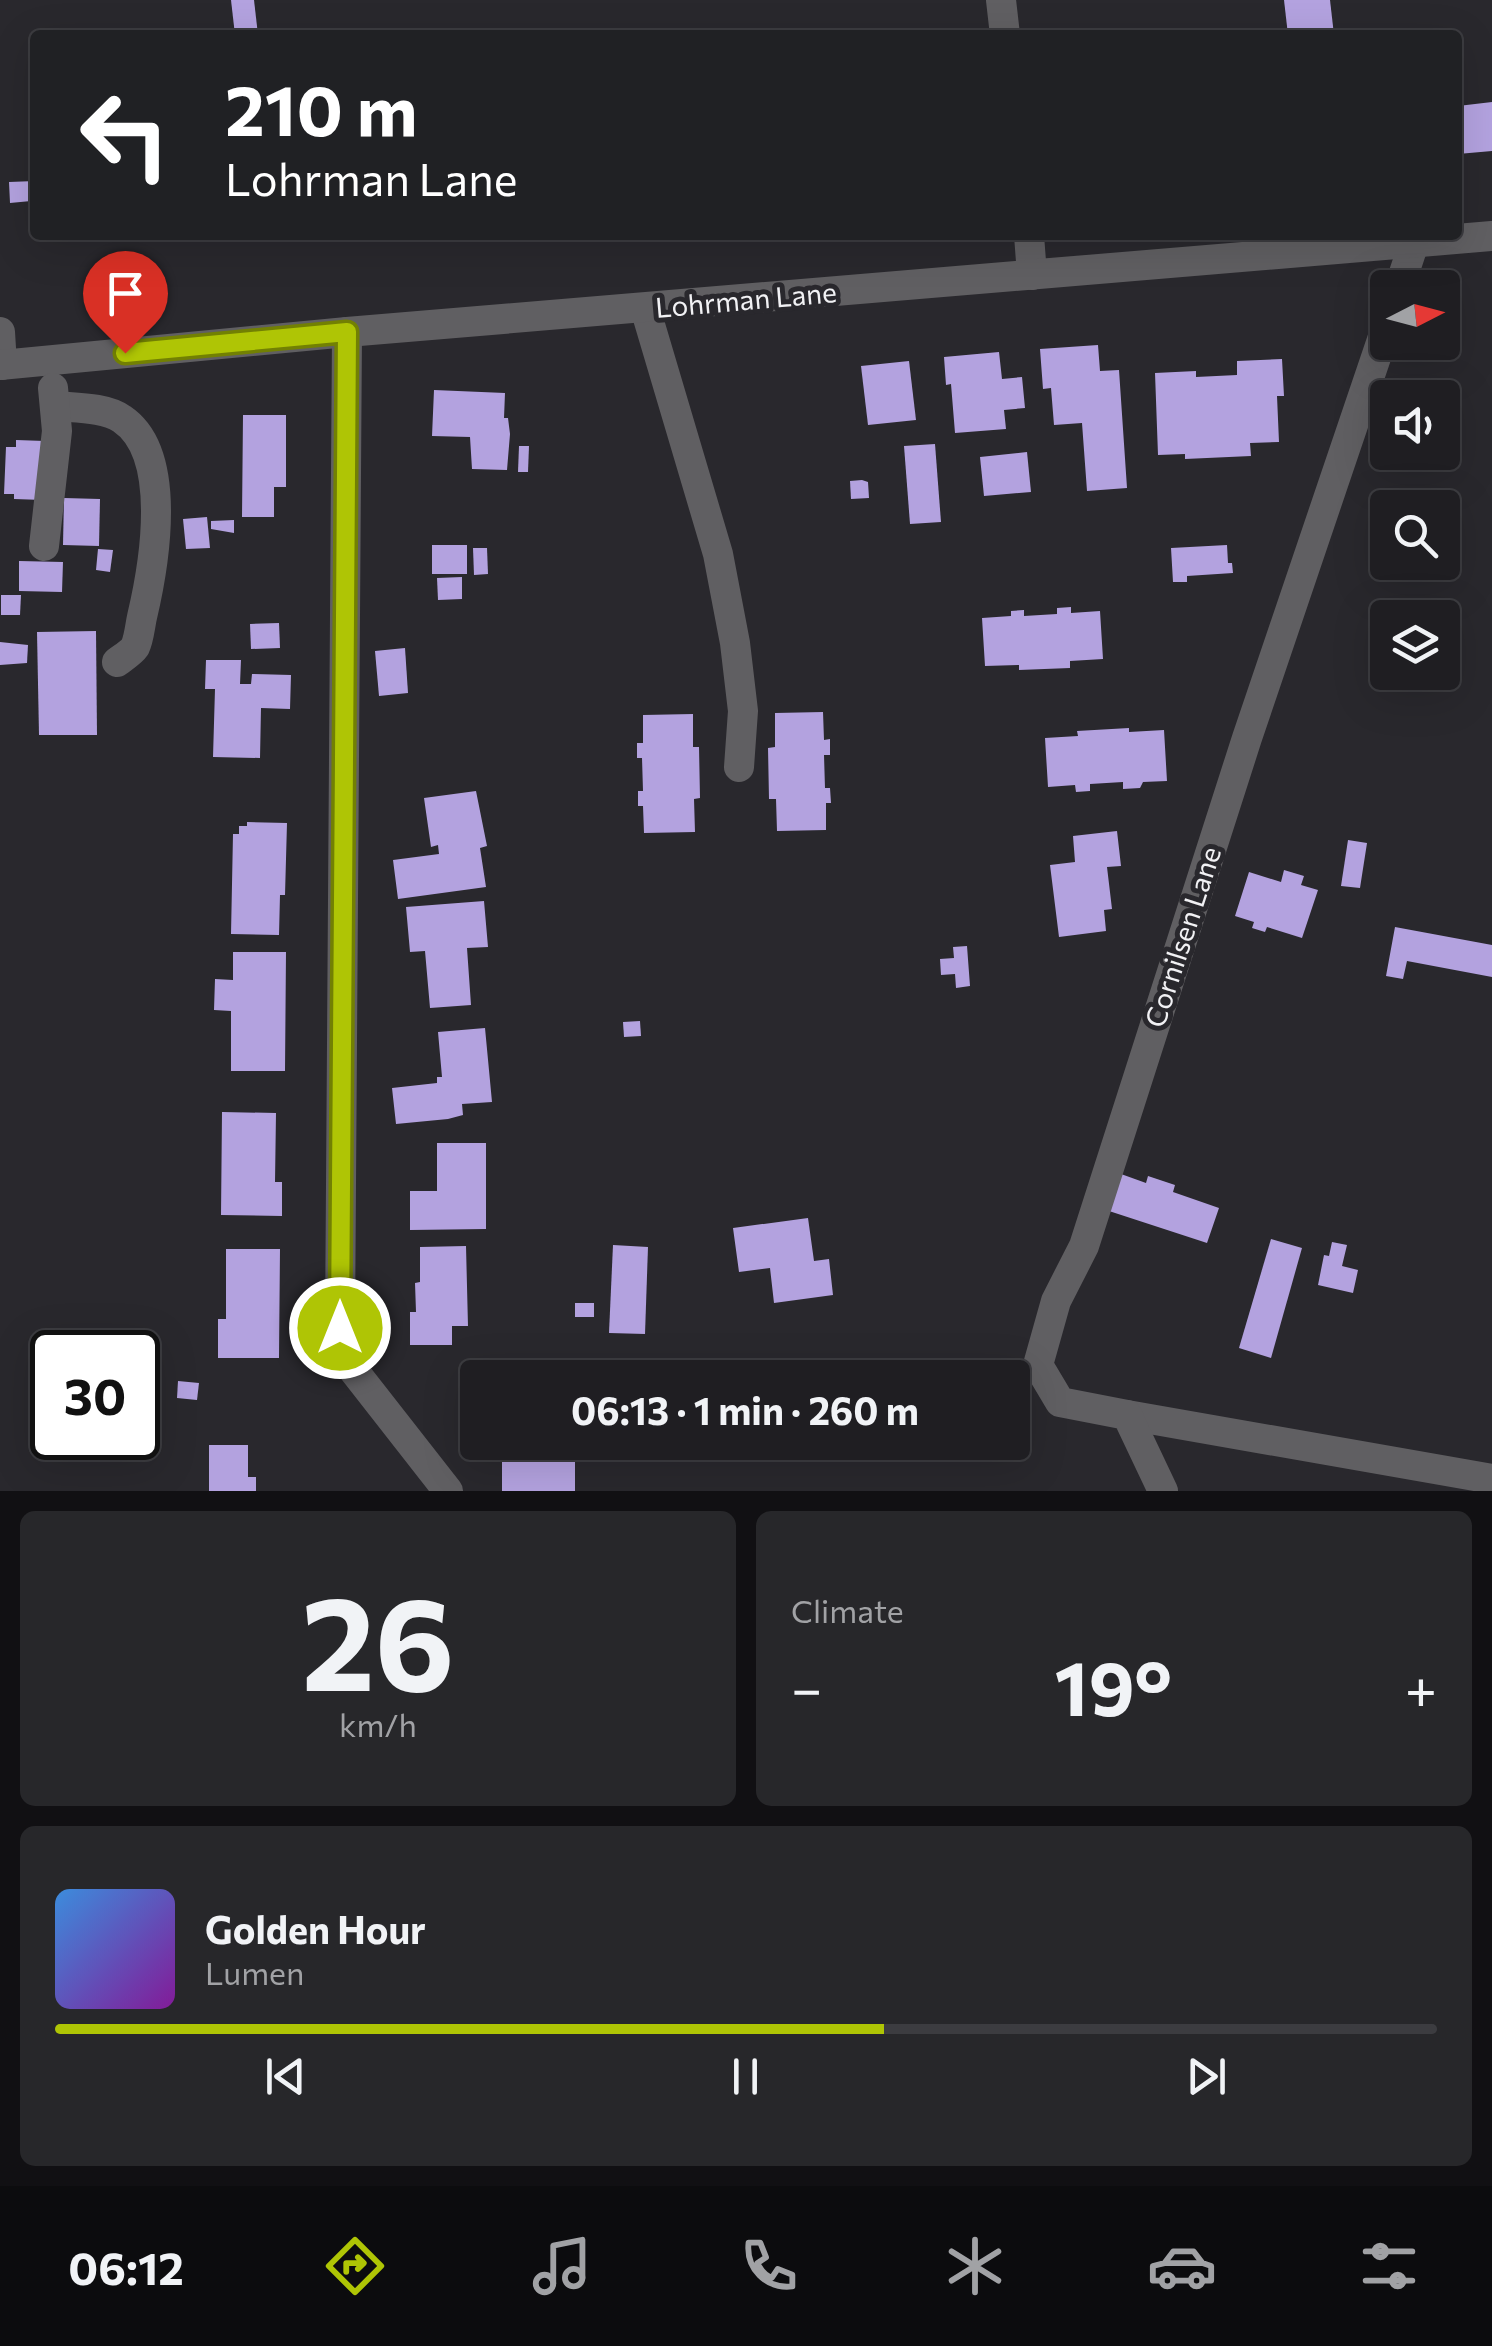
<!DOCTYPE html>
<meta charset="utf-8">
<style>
body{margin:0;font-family:Commissioner,sans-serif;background:#27272a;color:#f1f3f6;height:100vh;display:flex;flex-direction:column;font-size:38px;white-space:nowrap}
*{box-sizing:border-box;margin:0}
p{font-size:32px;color:#a1a2a5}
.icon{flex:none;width:55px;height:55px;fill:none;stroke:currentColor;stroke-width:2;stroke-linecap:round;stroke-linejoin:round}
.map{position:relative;height:1491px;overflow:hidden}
.details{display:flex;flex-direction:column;gap:20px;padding:20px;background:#111013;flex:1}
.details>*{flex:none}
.hud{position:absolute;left:30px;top:30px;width:1432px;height:210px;border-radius:10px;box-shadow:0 10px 40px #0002,0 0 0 2px #3c3c40;background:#202124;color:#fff;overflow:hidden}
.needle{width:65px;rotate:84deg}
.buttons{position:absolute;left:1370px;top:270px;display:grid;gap:20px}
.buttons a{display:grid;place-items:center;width:90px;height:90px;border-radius:10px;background:#1f1e22;box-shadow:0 10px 40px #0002,0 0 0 2px #3c3c40;font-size:50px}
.speed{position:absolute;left:30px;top:1330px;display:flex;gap:20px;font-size:50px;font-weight:700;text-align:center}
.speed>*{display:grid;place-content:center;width:130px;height:130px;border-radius:50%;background:#1f1e22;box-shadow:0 10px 40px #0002,0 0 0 2px #3c3c40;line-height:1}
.speed .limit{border:5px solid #111;border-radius:15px;background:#fff;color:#111}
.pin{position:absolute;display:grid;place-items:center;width:85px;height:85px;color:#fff;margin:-102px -42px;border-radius:50% 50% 50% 0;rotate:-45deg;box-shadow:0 0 10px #0007}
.pin .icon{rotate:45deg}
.me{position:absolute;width:110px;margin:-55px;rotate:0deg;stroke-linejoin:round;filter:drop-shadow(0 0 8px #0008)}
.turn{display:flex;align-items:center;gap:35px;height:210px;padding:0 30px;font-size:45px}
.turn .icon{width:130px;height:130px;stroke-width:2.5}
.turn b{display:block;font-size:70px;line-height:85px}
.big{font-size:75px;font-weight:700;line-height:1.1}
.details .tile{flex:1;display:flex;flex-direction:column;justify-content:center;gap:15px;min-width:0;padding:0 35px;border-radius:15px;background:#27272a}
.details .dial{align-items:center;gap:0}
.dial b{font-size:130px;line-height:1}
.song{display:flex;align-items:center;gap:30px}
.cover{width:120px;height:120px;border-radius:15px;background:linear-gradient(135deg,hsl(210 70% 55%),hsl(290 70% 35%))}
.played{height:10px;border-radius:5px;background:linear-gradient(90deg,#afc505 60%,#3c3c40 60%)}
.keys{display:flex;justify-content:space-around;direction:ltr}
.heat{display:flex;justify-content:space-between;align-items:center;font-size:55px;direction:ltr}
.details .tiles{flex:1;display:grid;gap:20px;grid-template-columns:1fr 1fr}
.tile:last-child{grid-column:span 2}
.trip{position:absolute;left:460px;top:1360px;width:570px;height:100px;border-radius:10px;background:#1f1e22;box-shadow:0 10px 40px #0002,0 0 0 2px #3c3c40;font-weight:700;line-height:100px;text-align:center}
.menu{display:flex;height:160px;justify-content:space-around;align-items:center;background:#0c0c0e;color:#a1a2a5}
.menu .icon{width:70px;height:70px}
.menu .on{color:#afc505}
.menu b{font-size:45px;color:#f1f3f6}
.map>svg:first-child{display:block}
.building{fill:#b3a2df}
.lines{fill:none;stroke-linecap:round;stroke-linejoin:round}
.minor{stroke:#605f62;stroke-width:30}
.route-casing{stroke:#728003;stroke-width:25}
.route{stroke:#afc505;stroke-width:18}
.labels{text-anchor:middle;stroke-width:10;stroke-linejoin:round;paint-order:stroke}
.street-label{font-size:28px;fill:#f1f1f4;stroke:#29282d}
</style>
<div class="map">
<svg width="1492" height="1491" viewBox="0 0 1492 1491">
<rect width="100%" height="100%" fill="#29282d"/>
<!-- building -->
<g class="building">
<path d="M231,0H254L258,35H235Z"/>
<path d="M1284,0H1330L1334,35H1288Z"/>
<path d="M1492,102V151L1458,154V106Z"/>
<path d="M35,181V211H32L31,201L10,203L9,182Z"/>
<path d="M1098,345L1100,371L1119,370L1127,488L1087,491L1082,423L1054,425L1051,388L1043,389L1040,349Z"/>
<path d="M999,352L1002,379L1022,377L1025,408L1004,410L1006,429L955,433L951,384L946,385L944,357Z"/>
<path d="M1282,359L1284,396H1277L1279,442L1250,443L1251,456L1185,459V454L1158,455L1155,373L1196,371V377L1237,375V361Z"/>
<path d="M909,361L916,420L868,425L861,366Z"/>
<path d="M434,390L505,393L504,418H508L510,434L507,470L472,469L470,437L432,436Z"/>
<path d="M243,415H286V487H274V517H242Z"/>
<path d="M16,440L45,441L43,500L14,499V494H4L6,447H16Z"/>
<path d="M935,444L941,522L910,524L904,446Z"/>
<path d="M519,446H529L528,472H518Z"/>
<path d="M1027,452L1031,492L984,496L980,457Z"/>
<path d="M862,480L868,482L869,498L851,499L850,481Z"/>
<path d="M64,498L100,499L99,546L63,545Z"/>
<path d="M207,517L210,548L186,549L183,519Z"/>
<path d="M234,520V533L211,529V521Z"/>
<rect x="432" y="545" width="35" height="29"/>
<path d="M1227,545L1228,563H1232L1233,573L1187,576V582H1173L1171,548Z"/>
<path d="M473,548H487L488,574L474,575Z"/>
<path d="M98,549L113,550L110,572L96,570Z"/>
<path d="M19,561L63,562L62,592L19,591Z"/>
<path d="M462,577V599L438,600L437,578Z"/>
<path d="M1,595H21L20,615H1Z"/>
<path d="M1071,607V613L1100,611L1103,659L1070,661V668L1019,670V665L985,666L982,618L1011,616V611L1024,610V616L1057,614V608Z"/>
<path d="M279,623L280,648L251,649L250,624Z"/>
<path d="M96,631L97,735H39L37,632Z"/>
<path d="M0,642L28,645L27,663L0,665Z"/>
<path d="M405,648L408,693L379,696L375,651Z"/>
<path d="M206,660H241L240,684H251L252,674L291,675L290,709L261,708L260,758L213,757L215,689H205Z"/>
<path d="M823,712L824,740L830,739V755H824L825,788H830L831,803H826V830L777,831L776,799H769L768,748L775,747V713Z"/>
<path d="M693,714V747H699L700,798L694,799L695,832L644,833L643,806H638V791H643L642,758H637V743H643V715Z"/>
<path d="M1129,728V732L1164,730L1167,781L1143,782L1140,788L1123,789V782L1090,784V791L1076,792L1075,785L1048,787L1045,738L1078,736L1077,731Z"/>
<path d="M476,791L487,846L480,848L486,887L398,899L393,860L439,854L438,845L431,847L424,798Z"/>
<path d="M247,822L287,823L285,895H280L279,935L231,934L233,834H239V826H247Z"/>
<path d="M1117,831L1121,866L1107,867L1112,909L1104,910L1106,931L1059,937L1050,865L1075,862L1073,836Z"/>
<path d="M1348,840L1367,843L1360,888L1341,886Z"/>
<path d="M1284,870L1304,876L1301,885L1318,890L1302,938L1267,927L1265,932L1252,928L1254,922L1235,916L1249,872L1281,882Z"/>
<path d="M484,901L488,947L467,948L471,1005L430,1008L425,951L410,952L406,907Z"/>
<path d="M1395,927L1492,945V977L1407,961L1403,979L1386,976Z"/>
<path d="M967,946L970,986L956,988L955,974L941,975L940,959L954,958L953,947Z"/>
<path d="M233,952H286L285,1071H231V1011L214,1010L215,979L233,980Z"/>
<path d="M640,1021L641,1036L624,1037L623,1022Z"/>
<path d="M485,1028L492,1102L462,1104L463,1115L448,1119L396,1124L392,1088L437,1083V1077H442L438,1032Z"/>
<path d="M222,1112L276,1113L275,1182H282V1216L221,1215Z"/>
<path d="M437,1143H486V1229L410,1230V1191H437Z"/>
<path d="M1121,1174L1146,1183L1148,1176L1175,1185L1173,1192L1219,1208L1207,1243L1109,1211Z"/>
<path d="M808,1218L814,1261L829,1259L833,1295L774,1303L770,1268L739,1272L733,1228Z"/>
<path d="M1271,1239L1302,1248L1271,1358L1239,1348Z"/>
<path d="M1332,1242L1347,1245L1342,1266L1358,1270L1353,1293L1318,1285L1324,1255L1329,1256Z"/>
<path d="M613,1245L648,1247L645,1334L609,1333Z"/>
<path d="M466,1246L468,1326H452V1345H410V1312H416L415,1283L420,1282V1247Z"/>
<path d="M226,1249H280L279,1358H218V1319H226Z"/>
<rect x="575" y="1303" width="19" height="14"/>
<path d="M178,1381L199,1383L197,1400L177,1398Z"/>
<path d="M209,1445H248V1477H256V1491H209Z"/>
<path d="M575,1456V1491H502V1458Z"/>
</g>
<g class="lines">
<!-- minor -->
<g class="minor">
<path d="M1001,0L1005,35"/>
<path d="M1029,235L1032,275"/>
<path d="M1399,288L1414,243"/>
<path d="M645,308L718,554L735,643L743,711L739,767"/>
<path d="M0,332L2,365"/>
<path d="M347,332L340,1327L351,1367L448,1491"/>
<path d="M0,365L347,332L1492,236"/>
<path d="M55,406C75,408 105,407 122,419C174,454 154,566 142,617C140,626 139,639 135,647C131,653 122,658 117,662"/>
<path d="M44,546L57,431L53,388"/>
<path d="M1127,1415L1492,1479"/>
<path d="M1163,1491L1127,1415L1060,1402L1038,1365L1056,1301L1084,1246L1247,738L1388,322"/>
</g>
</g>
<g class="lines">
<defs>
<path id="route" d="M125,353L347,332L340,1328"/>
</defs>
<!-- route casing -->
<use href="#route" class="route-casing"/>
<!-- route -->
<use href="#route" class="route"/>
</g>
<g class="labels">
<!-- street labels -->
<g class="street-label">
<text transform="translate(746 300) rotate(-5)" y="10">Lohrman Lane</text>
<text transform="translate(1183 937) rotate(-72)" y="10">Cornilsen Lane</text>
</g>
</g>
</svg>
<div class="buttons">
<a><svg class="needle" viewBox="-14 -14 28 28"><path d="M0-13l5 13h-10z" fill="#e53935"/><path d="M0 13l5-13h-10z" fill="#a1a2a5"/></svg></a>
<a><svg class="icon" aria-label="sound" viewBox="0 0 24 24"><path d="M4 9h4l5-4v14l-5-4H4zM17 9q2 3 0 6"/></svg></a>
<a><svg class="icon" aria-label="search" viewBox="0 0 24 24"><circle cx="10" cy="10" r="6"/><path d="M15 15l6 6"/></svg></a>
<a><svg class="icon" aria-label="layers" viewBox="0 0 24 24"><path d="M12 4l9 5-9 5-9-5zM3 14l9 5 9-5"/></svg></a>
</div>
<div class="speed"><div class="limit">30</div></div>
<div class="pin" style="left:125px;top:353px;background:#d93025"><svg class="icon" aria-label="arrive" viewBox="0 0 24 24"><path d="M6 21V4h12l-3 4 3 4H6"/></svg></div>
<svg class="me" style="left:340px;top:1328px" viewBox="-20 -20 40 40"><circle r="17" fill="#afc505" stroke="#fff" stroke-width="3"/><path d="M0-11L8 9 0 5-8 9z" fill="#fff"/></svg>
<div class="trip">06:13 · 1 min · 260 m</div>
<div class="hud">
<div class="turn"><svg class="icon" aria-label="left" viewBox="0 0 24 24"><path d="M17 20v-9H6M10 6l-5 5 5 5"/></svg><div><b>210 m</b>Lohrman Lane</div></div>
</div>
</div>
<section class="details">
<div class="tiles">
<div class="tile dial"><b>26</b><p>km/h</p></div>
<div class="tile"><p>Climate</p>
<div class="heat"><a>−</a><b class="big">19°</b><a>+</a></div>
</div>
<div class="tile">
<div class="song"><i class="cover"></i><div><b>Golden Hour</b><p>Lumen</p></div></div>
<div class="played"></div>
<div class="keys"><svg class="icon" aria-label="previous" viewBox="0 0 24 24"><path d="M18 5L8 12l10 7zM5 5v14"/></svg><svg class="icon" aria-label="pause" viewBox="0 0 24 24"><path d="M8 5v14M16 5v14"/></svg><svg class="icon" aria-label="next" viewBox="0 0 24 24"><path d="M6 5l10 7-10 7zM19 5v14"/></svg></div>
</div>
</div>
</section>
<nav class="menu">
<b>06:12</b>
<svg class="icon on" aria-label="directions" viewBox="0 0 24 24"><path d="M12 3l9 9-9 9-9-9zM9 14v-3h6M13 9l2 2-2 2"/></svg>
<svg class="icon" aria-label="music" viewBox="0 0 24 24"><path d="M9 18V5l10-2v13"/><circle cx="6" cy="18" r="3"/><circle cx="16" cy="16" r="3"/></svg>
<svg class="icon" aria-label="phone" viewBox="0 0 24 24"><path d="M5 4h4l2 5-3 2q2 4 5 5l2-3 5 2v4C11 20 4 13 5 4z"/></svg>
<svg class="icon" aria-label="climate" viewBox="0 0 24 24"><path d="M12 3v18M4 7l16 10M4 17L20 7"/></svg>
<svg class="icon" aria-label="car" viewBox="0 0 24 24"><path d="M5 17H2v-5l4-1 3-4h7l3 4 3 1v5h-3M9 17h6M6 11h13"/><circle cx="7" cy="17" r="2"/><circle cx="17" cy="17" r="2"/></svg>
<svg class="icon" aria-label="filters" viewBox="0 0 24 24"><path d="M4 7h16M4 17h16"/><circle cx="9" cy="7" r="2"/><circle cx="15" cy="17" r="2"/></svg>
</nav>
